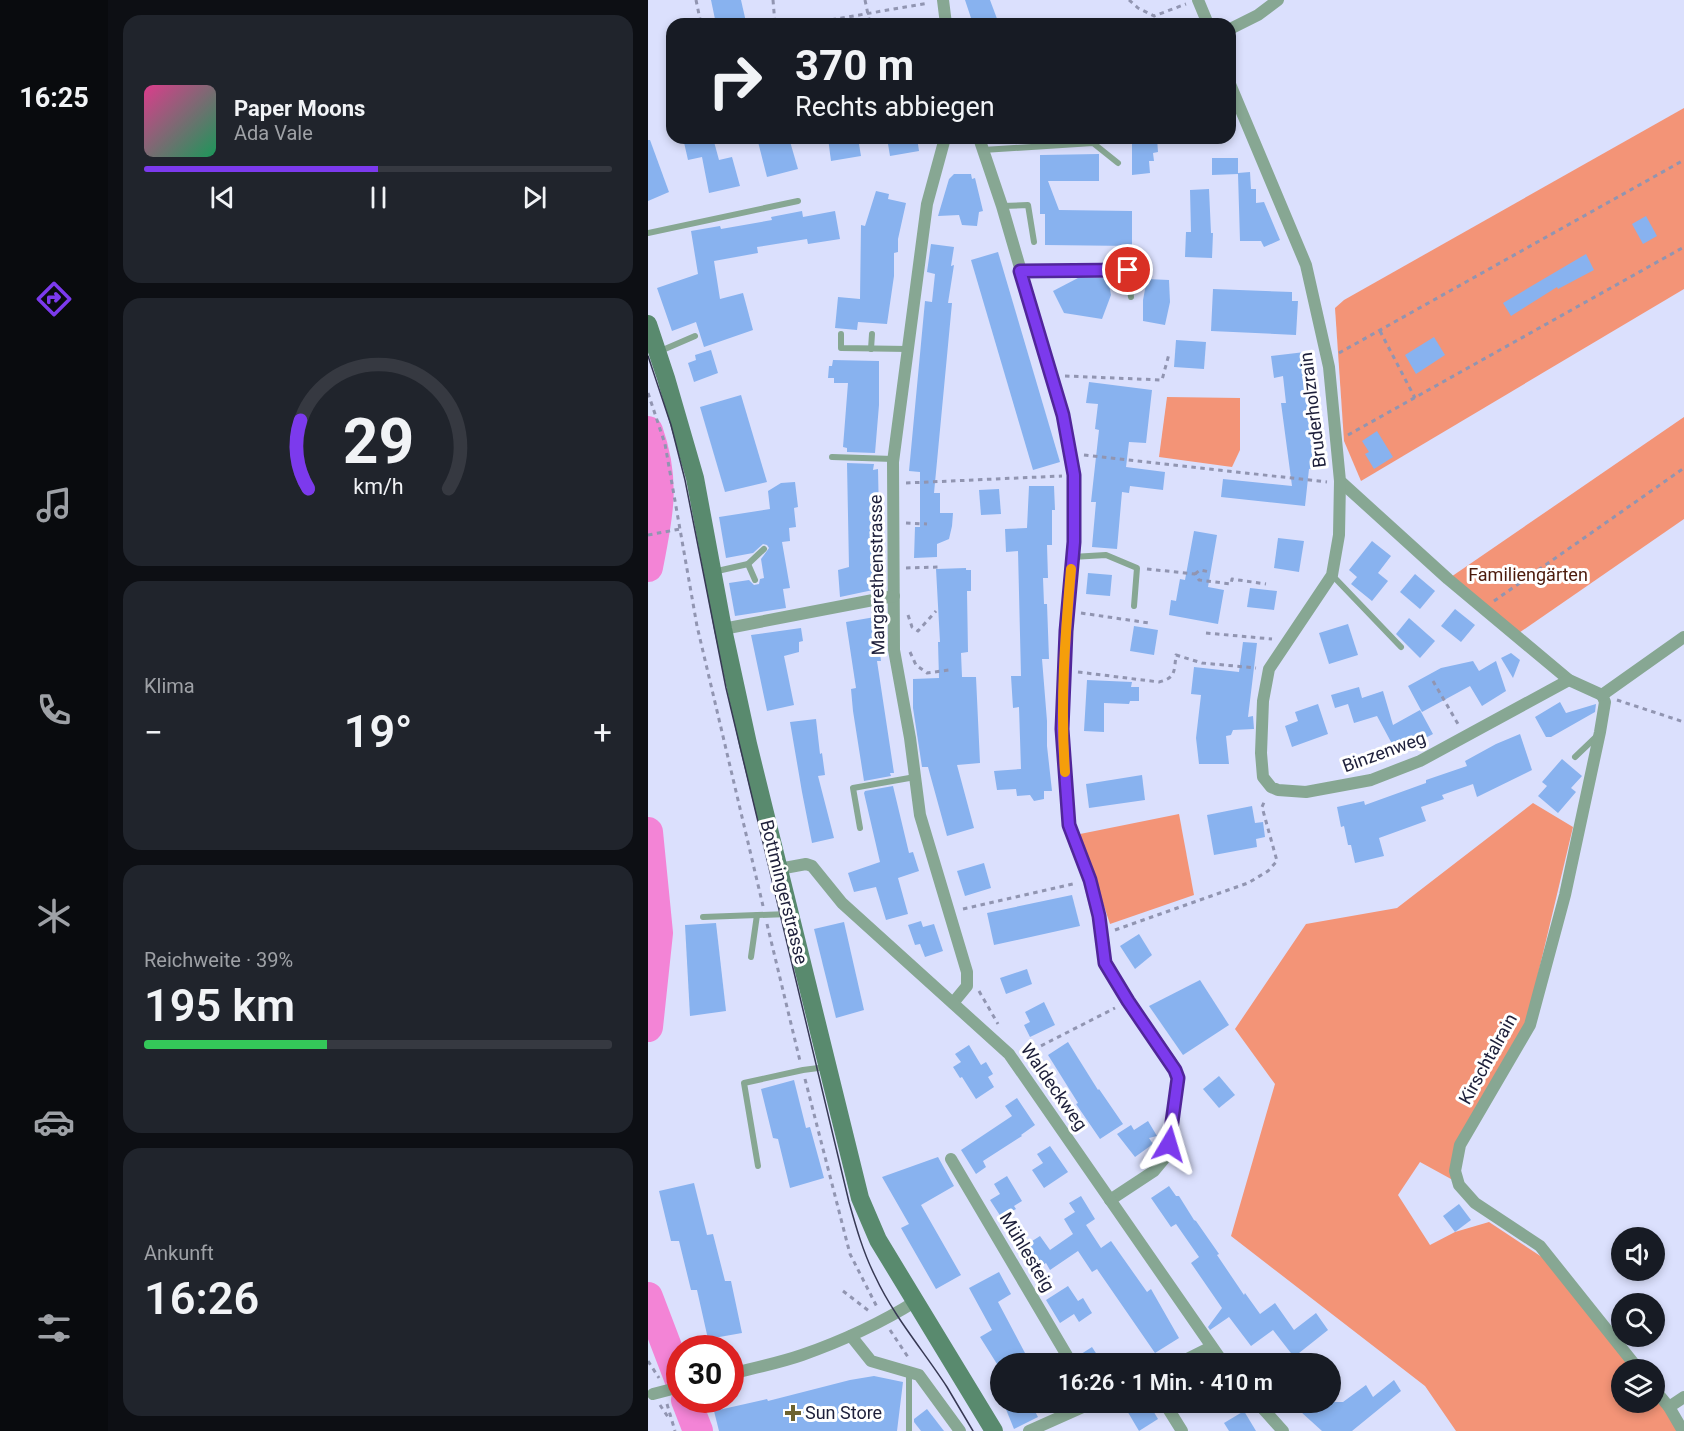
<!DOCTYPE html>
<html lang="de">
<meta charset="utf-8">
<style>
body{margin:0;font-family:Roboto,sans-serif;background:#20242c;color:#f1f3f6;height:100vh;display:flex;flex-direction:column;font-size:22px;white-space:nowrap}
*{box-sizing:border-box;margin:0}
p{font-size:20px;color:#9ea1a6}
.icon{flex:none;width:33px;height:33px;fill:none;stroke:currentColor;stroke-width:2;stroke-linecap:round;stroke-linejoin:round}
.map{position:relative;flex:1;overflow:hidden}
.sheet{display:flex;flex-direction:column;gap:15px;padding:15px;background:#0d0f14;width:540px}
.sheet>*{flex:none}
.banner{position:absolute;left:18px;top:18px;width:570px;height:126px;border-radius:18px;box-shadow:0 3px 9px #0003;background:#171b24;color:#f1f3f6;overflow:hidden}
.tools{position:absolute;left:963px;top:1227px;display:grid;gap:12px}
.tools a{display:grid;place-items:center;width:54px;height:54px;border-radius:50%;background:#171b24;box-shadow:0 3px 9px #0003;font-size:30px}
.speed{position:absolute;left:18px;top:1335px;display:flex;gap:12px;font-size:30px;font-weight:700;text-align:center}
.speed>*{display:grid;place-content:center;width:78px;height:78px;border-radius:50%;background:#171b24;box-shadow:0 3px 9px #0003;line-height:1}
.speed .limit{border:9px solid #d22;background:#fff;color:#111}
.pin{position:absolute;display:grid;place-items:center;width:51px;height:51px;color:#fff;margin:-26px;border:3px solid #fff;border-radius:50%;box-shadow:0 2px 6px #0007}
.me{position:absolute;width:66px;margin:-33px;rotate:7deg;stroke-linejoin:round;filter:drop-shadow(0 0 4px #0008)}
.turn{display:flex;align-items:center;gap:21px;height:126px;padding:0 30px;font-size:27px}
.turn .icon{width:78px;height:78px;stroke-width:2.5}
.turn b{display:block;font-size:42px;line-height:51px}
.big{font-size:45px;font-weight:600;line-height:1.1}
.sheet .card{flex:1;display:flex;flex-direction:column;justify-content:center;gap:9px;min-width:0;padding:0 21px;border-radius:18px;background:#20242c}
.sheet .dial{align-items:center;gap:0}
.dial svg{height:156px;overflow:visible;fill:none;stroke:#363941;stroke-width:7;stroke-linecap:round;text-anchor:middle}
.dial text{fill:#f1f3f6;stroke:none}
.song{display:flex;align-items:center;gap:18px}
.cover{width:72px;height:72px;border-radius:9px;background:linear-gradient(135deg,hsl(330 70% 55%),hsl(150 70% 35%))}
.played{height:6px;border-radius:3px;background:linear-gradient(90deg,#7c3aed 50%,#363941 50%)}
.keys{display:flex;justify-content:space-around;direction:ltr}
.heat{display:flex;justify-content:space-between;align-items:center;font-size:33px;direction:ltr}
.charge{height:9px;border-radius:4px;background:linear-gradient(90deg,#34c759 39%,#363941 0)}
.trip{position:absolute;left:342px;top:1353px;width:351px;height:60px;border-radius:30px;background:#171b24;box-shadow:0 3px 9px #0003;font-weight:600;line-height:60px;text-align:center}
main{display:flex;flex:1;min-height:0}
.tabs{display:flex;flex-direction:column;width:108px;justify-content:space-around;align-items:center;background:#090b0e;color:#9ea1a6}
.tabs .icon{width:42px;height:42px}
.tabs .on{color:#7c3aed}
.tabs b{font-size:27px;color:#f1f3f6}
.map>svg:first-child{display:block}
.green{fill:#f39477}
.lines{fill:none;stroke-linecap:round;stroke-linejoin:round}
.river{stroke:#f384d6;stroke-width:30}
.building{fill:#88b2ef}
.path{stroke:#9195b1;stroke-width:3;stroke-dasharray:4.5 4.5;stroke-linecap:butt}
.lane{stroke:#87a793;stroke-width:6}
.street{stroke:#87a793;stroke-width:12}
.secondary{stroke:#598a6e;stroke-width:18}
.tram{stroke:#373954;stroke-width:1.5}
.street-bridge{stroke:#87a793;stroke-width:12}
.route-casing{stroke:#51269a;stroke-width:15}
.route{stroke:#7c3aed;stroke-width:10}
.slow{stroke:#f59e0b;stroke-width:10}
.poi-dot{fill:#6d622f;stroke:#fff;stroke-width:2}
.labels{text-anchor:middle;stroke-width:6;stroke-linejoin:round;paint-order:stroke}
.street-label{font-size:18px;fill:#1d1f3a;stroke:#fff}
.park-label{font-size:18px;fill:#4b1a0b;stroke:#fff}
.poi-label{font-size:18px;fill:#1d1f3a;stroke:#fff;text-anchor:start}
</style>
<main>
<nav class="tabs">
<b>16:25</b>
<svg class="icon on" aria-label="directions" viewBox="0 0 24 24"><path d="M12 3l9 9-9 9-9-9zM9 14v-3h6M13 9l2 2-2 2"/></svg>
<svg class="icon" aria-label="music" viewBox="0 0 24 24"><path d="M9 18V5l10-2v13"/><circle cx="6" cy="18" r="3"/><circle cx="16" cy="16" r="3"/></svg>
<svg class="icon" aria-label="phone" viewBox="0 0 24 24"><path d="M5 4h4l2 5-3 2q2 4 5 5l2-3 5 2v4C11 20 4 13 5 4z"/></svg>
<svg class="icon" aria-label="climate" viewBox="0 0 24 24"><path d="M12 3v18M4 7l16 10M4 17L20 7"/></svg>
<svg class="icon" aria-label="car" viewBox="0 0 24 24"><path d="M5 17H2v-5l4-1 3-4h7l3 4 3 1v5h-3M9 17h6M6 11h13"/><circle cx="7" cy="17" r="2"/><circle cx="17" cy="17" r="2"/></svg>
<svg class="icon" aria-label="filters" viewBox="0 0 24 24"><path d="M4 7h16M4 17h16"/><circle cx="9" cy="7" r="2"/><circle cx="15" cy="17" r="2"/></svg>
</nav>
<section class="sheet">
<div class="card">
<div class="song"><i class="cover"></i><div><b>Paper Moons</b><p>Ada Vale</p></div></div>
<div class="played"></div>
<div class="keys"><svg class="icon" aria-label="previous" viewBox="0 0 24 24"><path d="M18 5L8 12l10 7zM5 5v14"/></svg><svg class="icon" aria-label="pause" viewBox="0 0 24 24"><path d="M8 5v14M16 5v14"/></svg><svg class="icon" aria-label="next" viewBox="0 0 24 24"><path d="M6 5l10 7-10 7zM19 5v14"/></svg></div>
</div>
<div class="card dial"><svg viewBox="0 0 100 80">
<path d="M14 69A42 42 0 1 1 86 69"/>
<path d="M14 69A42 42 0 0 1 10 34" stroke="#7c3aed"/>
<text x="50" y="56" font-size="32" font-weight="700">29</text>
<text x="50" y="72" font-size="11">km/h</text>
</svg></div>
<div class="card"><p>Klima</p>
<div class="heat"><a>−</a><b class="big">19°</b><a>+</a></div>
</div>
<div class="card"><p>Reichweite · 39%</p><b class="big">195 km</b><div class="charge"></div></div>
<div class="card"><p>Ankunft</p><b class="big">16:26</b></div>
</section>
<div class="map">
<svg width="1036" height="1431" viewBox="0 0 1036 1431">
<rect width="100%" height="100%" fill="#dbe0fd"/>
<!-- green -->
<g class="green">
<path d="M1036,108V289L713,481L696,441L687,308L696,300Z"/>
<path d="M519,397L592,398V450L584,467L511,457Z"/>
<path d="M1036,417V519L868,635L800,579Z"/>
<path d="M885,803L925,827L877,1029L806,1149L803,1179L772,1162L750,1195L782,1245L807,1232L841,1222L903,1263L994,1369L974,1370V1402H1006L1007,1387L1034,1431H808L777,1386L583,1236L627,1084L587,1029L658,924L749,908Z"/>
<path d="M531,814L546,895L462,924L432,834Z"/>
</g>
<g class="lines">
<!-- river -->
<g class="river">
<path d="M0,431C18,482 10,516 0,567"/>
<path d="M0,832L10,933L0,1027"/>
<path d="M0,1297L32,1381"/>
<path d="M38,1400L50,1431"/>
</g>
</g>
<!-- building -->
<g class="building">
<path d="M63,0H93L98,22L89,24H68Z"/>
<path d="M317,0H342L351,24H325Z"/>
<path d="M35,138H65L71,160L84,157L92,186L61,193L54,157L40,160Z"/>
<path d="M109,138H141L150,169L119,177Z"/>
<path d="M180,138H210L213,156L183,161Z"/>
<path d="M239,138H269L271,151L242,156Z"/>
<path d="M484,138H509L510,152L505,153L506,161H501L502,173L484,175Z"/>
<path d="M0,140H2L21,192L0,201Z"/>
<path d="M451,154V181H400L411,210L484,211V246L397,245V214H392V155Z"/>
<path d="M564,158H590V173L602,172L603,189H608V203L616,202L632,240L616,247L613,241H592L590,174L564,175Z"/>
<path d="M306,174H323L324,179L327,178L335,211L331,212L329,226L314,225L311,215L290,216L301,179Z"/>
<path d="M561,189L563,233H565L564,258L537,257L538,232H543L542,190Z"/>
<path d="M228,191L241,194L240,199L258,203L250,239V252L246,253V276L239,324L210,322L209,330L187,328L190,297L212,299L213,225L217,226Z"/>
<path d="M154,211L155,217L187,211L192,239L160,244L159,239L109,247L110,253L66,261L72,299L95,293L105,330L56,347L48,322L24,331L9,288L50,274L43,231L72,226L73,229L124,220L123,217Z"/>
<path d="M998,216L1009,236L995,244L984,224Z"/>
<path d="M283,244L306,247L303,266L306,265L300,303H304L286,493H292V513H305L304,526L301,539L289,544V557L266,558L267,527H272V472L261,471L277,301L284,302L287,274L279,272Z"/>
<path d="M350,252L412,462L385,470L323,260Z"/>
<path d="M938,254L946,270L910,289L909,287L863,316L855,303Z"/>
<path d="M430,278H460L463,295L454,319L416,313L405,291Z"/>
<path d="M499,279L521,280L522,302L517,325L495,321V300Z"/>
<path d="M565,289L644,292V301H650L648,335L563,331Z"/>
<path d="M786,337L797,355L768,374L757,355Z"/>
<path d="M528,340L558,342L556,369L526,367Z"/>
<path d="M63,350L70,373L46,382L40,363L48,360L47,355Z"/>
<path d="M657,352L664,404L666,403L674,467L661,469L657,506L573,497L575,479L644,486L633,403H638L635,376L626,378L623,356Z"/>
<path d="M185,360L231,361V405L227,453L199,452V448L195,447L200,383H186V378H180L181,366H184Z"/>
<path d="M441,382L504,390L498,443L481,442L478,467L517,472L515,490L482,486L481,493L474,492L469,549L444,547L448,502H443L451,430L447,429L450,404L438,403Z"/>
<path d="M93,395L119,482L77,492L52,407Z"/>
<path d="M729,431L745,457L726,469L717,454L721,452L714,441Z"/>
<path d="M199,463L226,464L225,470L230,469L232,564H226L225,590L192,597L190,570L201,567Z"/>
<path d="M147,482L150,507L146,508L148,527L141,528L142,541L134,542L142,588L135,589L138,608L87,616L81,583L101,580L106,585L111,584L112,579L116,578L113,559L121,548L119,545L115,544L105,553L78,558L71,517L122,509L120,491L133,483Z"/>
<path d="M381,486H406L407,510H404V545H399L400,578H395L396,604H399L401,659H394L399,721V746L404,791H396V799L386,801L382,795L369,796L368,789L349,790L346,771L373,769L371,707L365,708L363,676H373L370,551L358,552L357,529L379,528Z"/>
<path d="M351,489L353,514L333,515L331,490Z"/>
<path d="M546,531L569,535L560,587L576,590L570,624L521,615L523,600L528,601L532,579L537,580Z"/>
<path d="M630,538L656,541L651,572L626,568Z"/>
<path d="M724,541L743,556L730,573L740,581L724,601L703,584L709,577L701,570Z"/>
<path d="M318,568V570H323V591H319L320,652L313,653L314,677H328L332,763L309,765L326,828L299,836L280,767H274L265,708V679L291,678L290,642H292L288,569Z"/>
<path d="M440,573L464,575L462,596L438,594Z"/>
<path d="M767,574L787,591L772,609L752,592Z"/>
<path d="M602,588L629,591L626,610L599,607Z"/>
<path d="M807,609L827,625L813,642L793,626Z"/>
<path d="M227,617L233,661H229L246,773H242L243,776L216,781L205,711L203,689L208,688L198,622Z"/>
<path d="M761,618L787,641L772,658L748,634Z"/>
<path d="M700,624L710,655L681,664L671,633Z"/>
<path d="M486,626L510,630L506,655L482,651Z"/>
<path d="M153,628L155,641L151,642V652L136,656L146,705L119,711L103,635Z"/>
<path d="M595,642L609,643L600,717L605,716L606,729L585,730L583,735L578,736L581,764H551L548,738L553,695L543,694L546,667L591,672Z"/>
<path d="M863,653L872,660L865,678L853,658Z"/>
<path d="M825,661L831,671L848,661L858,691L834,706L822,686L774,712L760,686L793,668Z"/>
<path d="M439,680L484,682L483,687H491V701H482L481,704L456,703V732L436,731Z"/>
<path d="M711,687L714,698L735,691L745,725L772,710L785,734L749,753L729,716L706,723L700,704L687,708L683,695Z"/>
<path d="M912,702L918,713L948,704L947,712L903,737H898L887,717Z"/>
<path d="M670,704L680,734L644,747L637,726L650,721L647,712Z"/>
<path d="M168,719L172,754L174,753L177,775L170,776L186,838L164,843L154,792L142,722Z"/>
<path d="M872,734L884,770L829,797L825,784L794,795L796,799L773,807L778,821L731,838L736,856L707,863L703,845H700L696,826L693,827L689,807L716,801L717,805L778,783V780L819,766L817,761L848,744Z"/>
<path d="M914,759L934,776L923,788L928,792L910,813L890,796L899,786L894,782Z"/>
<path d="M494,775L497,800L441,808L438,784Z"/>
<path d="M245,786L261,853L265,852L271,871L250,878L260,914L238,920L228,887L206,892L200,873L232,862L216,793L217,791Z"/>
<path d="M604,806L607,823L615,822L617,837L608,839L609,847L566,855L559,815Z"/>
<path d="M336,863L343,888L317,896L309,871Z"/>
<path d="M424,895L432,926L346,945L339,913Z"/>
<path d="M273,921L275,927L286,924L295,951L277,957L272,944L267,945L260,925Z"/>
<path d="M196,922L216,1010L188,1018L166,929Z"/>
<path d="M68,923L78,1011L42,1016L37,925Z"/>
<path d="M491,934L504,955L487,969L472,946Z"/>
<path d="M379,969L384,984L358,994L352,978Z"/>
<path d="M552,980L581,1025L535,1055L501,1006Z"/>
<path d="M396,1002L407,1025L382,1037L376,1025L382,1022L377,1012Z"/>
<path d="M420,1042L450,1090L451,1089L475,1124L452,1139L428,1104L430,1103L400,1055Z"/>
<path d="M321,1045L333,1065L338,1062L345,1074L340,1077L346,1087L328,1099L314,1077L312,1078L305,1067L313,1062L307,1054Z"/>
<path d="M571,1076L587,1095L571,1108L555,1089Z"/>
<path d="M146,1080L158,1128L162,1127L176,1178L142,1188L130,1139L125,1138L113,1089Z"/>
<path d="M369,1098L387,1125L373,1135L374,1136L335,1161L338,1167L328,1174L313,1150L364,1116L357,1106Z"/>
<path d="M500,1121L509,1136L501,1138L505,1144L487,1157L469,1134L483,1125L486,1130Z"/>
<path d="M402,1146L420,1172L396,1188L384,1170L395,1163L389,1154Z"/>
<path d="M290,1157L306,1186L273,1205L313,1275L288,1289L253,1228L261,1224L234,1177Z"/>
<path d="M359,1176L374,1201L366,1206L368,1209L353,1217L342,1200L352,1194L346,1184Z"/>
<path d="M46,1183L59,1235L65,1234L77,1281H83L94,1333L60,1339L49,1290H43L31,1241H23L11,1191Z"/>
<path d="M521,1186L528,1196H531L546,1220L548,1221L571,1254L569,1255L596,1295L597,1293L612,1314L627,1303L646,1330L668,1313L680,1330L646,1357L625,1330L603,1346L581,1317L562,1330L560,1327L574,1308L543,1263L551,1257L528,1224L523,1227L503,1198Z"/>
<path d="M433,1196L447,1219L438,1225L453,1248L463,1241L499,1292L503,1289L531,1338L507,1353L449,1269L444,1272L430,1251L402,1270L398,1263L384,1272L370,1250L392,1236L402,1250L425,1234L416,1219L427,1212L421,1203Z"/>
<path d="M811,1204L823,1220L807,1232L795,1216Z"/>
<path d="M351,1272L363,1294L350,1302L377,1353L368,1364H349L332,1337L344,1330L321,1288Z"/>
<path d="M420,1286L430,1301L435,1298L444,1313L431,1322L426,1314L412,1323L398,1300Z"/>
<path d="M444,1347L455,1364H435L430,1356Z"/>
<path d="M226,1376L255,1382L249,1431H71L66,1411L119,1399L120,1401L202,1380Z"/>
<path d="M746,1380L753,1391L704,1431H674L642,1402H695L718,1385L725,1397Z"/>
<path d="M355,1402H382L390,1417L366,1429Z"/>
<path d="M490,1402H500L510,1419L491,1431L478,1409Z"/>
<path d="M279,1409L296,1431H273L266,1422V1419Z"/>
<path d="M596,1411L608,1431H581L576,1423Z"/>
</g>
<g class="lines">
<!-- path -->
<g class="path">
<path d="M48,0L53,24"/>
<path d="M125,0L127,24"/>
<path d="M217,0L222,24"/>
<path d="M481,0L490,8L506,16L538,4"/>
<path d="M121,24L126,22L176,21L281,3"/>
<path d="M732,331L767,398"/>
<path d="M691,353L1036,160"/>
<path d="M417,376L514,380L521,354"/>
<path d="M0,393L17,444L49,626L115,906"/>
<path d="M700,435L1036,247"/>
<path d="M436,455L679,482"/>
<path d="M258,483L414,476"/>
<path d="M258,523L279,524"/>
<path d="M0,535L32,529"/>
<path d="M258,568L293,567"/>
<path d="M499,569L547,574L551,580L583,584L584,579L618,584"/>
<path d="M547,574L552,570L562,572"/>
<path d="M846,601L1036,468"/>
<path d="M433,613L501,623"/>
<path d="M260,615L264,627L270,631L288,611"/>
<path d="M558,633L624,639"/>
<path d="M262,652L268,665L279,673L301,670"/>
<path d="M430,672L511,682C528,678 526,671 528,655L554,663L608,668"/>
<path d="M785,681L810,724"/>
<path d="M969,700L1036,722"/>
<path d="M315,909L429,883"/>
<path d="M119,924L152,1061"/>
<path d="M467,930L600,883L620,871L629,861L614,807L617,800"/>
<path d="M331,991L350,1024"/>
<path d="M377,1054L467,1008"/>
<path d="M157,1079L202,1254L230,1309"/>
<path d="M195,1291L221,1311"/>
<path d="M242,1330L260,1357"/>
<path d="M0,1361L11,1378"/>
<path d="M19,1404L27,1431"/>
<path d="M12,1405L22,1420"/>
</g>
<!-- lane -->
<g class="lane">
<path d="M335,150L445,143L470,163"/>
<path d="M354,206L380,205L386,242"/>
<path d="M0,233L150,201"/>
<path d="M373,271L479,270L483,297"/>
<path d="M193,334V348L260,349"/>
<path d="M223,349L224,334"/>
<path d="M10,352L47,336"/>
<path d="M184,457L245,459"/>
<path d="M424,557L458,555L489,568L486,606"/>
<path d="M100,564L107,580"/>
<path d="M65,572L100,564L116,549"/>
<path d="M684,575L753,647"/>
<path d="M927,757L950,735"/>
<path d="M212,828L205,788L267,777"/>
<path d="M55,917L141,914"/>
<path d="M103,957L109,915"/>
<path d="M110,1166L96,1083L155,1070L178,1067"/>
<path d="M261,1373V1431"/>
</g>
<!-- street -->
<g class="street">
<path d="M295,0L298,24"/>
<path d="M550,0L560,24"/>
<path d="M582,29L610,15L630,0"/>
<path d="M582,84L658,265L681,367L692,481L800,579L921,680L954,695"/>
<path d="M297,138L279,204L245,462L246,650L262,738L272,815L319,972V986L305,1003"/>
<path d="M331,138L354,206L415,415L426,475V542L418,631L414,729L421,825L442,880L451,916L457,963L480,1001L523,1062L530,1078L521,1144L516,1159L506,1171L462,1200"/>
<path d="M692,481L691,535L684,575L621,669L615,701L613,753L615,777L623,787L630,790L658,792L723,780L772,761L921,680"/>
<path d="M75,629L246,596"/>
<path d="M954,695L957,702L952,732L917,895L882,1025L812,1145L807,1171L811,1185L827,1203L892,1246L991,1370"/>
<path d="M954,695L1036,637"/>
<path d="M131,869L158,864L164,866L194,903L361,1054L576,1364"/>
<path d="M303,1159L424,1364"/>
<path d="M203,1336L223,1361L271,1375L312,1431"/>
<path d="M529,1364L563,1347"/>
<path d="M82,1374C106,1368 131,1363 154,1355C194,1341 233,1323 268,1301"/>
<path d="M1006,1389L1021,1407L1035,1431"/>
<path d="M516,1402L534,1431"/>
<path d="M609,1402L635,1431"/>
<path d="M1021,1407L1036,1397"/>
<path d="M381,1431L446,1402"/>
</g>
<!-- secondary -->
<path class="secondary" d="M0,324L18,378L47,478L75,629L100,744L212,1198L230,1240L346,1431"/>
<!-- tram -->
<path class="tram" d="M0,356L23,425L37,480L78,688L201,1202C208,1227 215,1252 227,1276C246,1317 275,1350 299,1387C308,1402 316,1416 325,1431"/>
<!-- street-bridge -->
<path class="street-bridge" d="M5,1394L32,1387"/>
</g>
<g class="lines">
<defs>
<path id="route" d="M480,270L372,271L415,415L426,475V542L418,631L414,729L421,825L442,880L451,916L457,963L480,1001L527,1070L530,1078L521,1144"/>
</defs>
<!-- route casing -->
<use href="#route" class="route-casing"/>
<!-- route -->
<use href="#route" class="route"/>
<!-- slow -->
<path class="slow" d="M417,772C412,704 417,637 423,569"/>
</g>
<!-- markers -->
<path class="poi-dot" d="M142 1404h6v6h6v6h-6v6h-6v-6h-6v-6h6z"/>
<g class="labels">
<!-- street labels -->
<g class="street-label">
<text transform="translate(665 410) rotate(-97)" y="6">Bruderholzrain</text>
<text transform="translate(229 575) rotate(-91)" y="6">Margarethenstrasse</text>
<text transform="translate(736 752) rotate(-20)" y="6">Binzenweg</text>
<text transform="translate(136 892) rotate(76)" y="6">Bottmingerstrasse</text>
<text transform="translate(840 1059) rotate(-61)" y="6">Kirschtalrain</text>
<text transform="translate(406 1087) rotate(55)" y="6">Waldeckweg</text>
<text transform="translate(379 1252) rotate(59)" y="6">Mühlesteig</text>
</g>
<!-- park labels -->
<g class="park-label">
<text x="880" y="581">Familiengärten</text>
</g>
<!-- poi labels -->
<g class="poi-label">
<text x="157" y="1419">Sun Store</text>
</g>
</g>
</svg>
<div class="tools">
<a><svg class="icon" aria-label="sound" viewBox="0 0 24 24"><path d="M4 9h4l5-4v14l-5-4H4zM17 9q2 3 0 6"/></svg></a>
<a><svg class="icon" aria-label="search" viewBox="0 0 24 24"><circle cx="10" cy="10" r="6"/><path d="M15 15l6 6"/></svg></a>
<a><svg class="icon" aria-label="layers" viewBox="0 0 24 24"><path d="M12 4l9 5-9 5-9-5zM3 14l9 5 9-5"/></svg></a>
</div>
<div class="speed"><div class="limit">30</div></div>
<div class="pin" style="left:480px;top:270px;background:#d93025"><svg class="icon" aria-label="arrive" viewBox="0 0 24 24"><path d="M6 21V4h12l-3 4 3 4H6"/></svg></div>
<svg class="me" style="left:521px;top:1144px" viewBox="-20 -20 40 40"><path d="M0-17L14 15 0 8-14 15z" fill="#7c3aed" stroke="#fff" stroke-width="4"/></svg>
<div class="trip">16:26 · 1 Min. · 410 m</div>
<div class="banner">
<div class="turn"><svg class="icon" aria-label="right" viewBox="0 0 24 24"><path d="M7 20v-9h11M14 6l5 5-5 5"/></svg><div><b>370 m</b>Rechts abbiegen</div></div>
</div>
</div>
</main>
